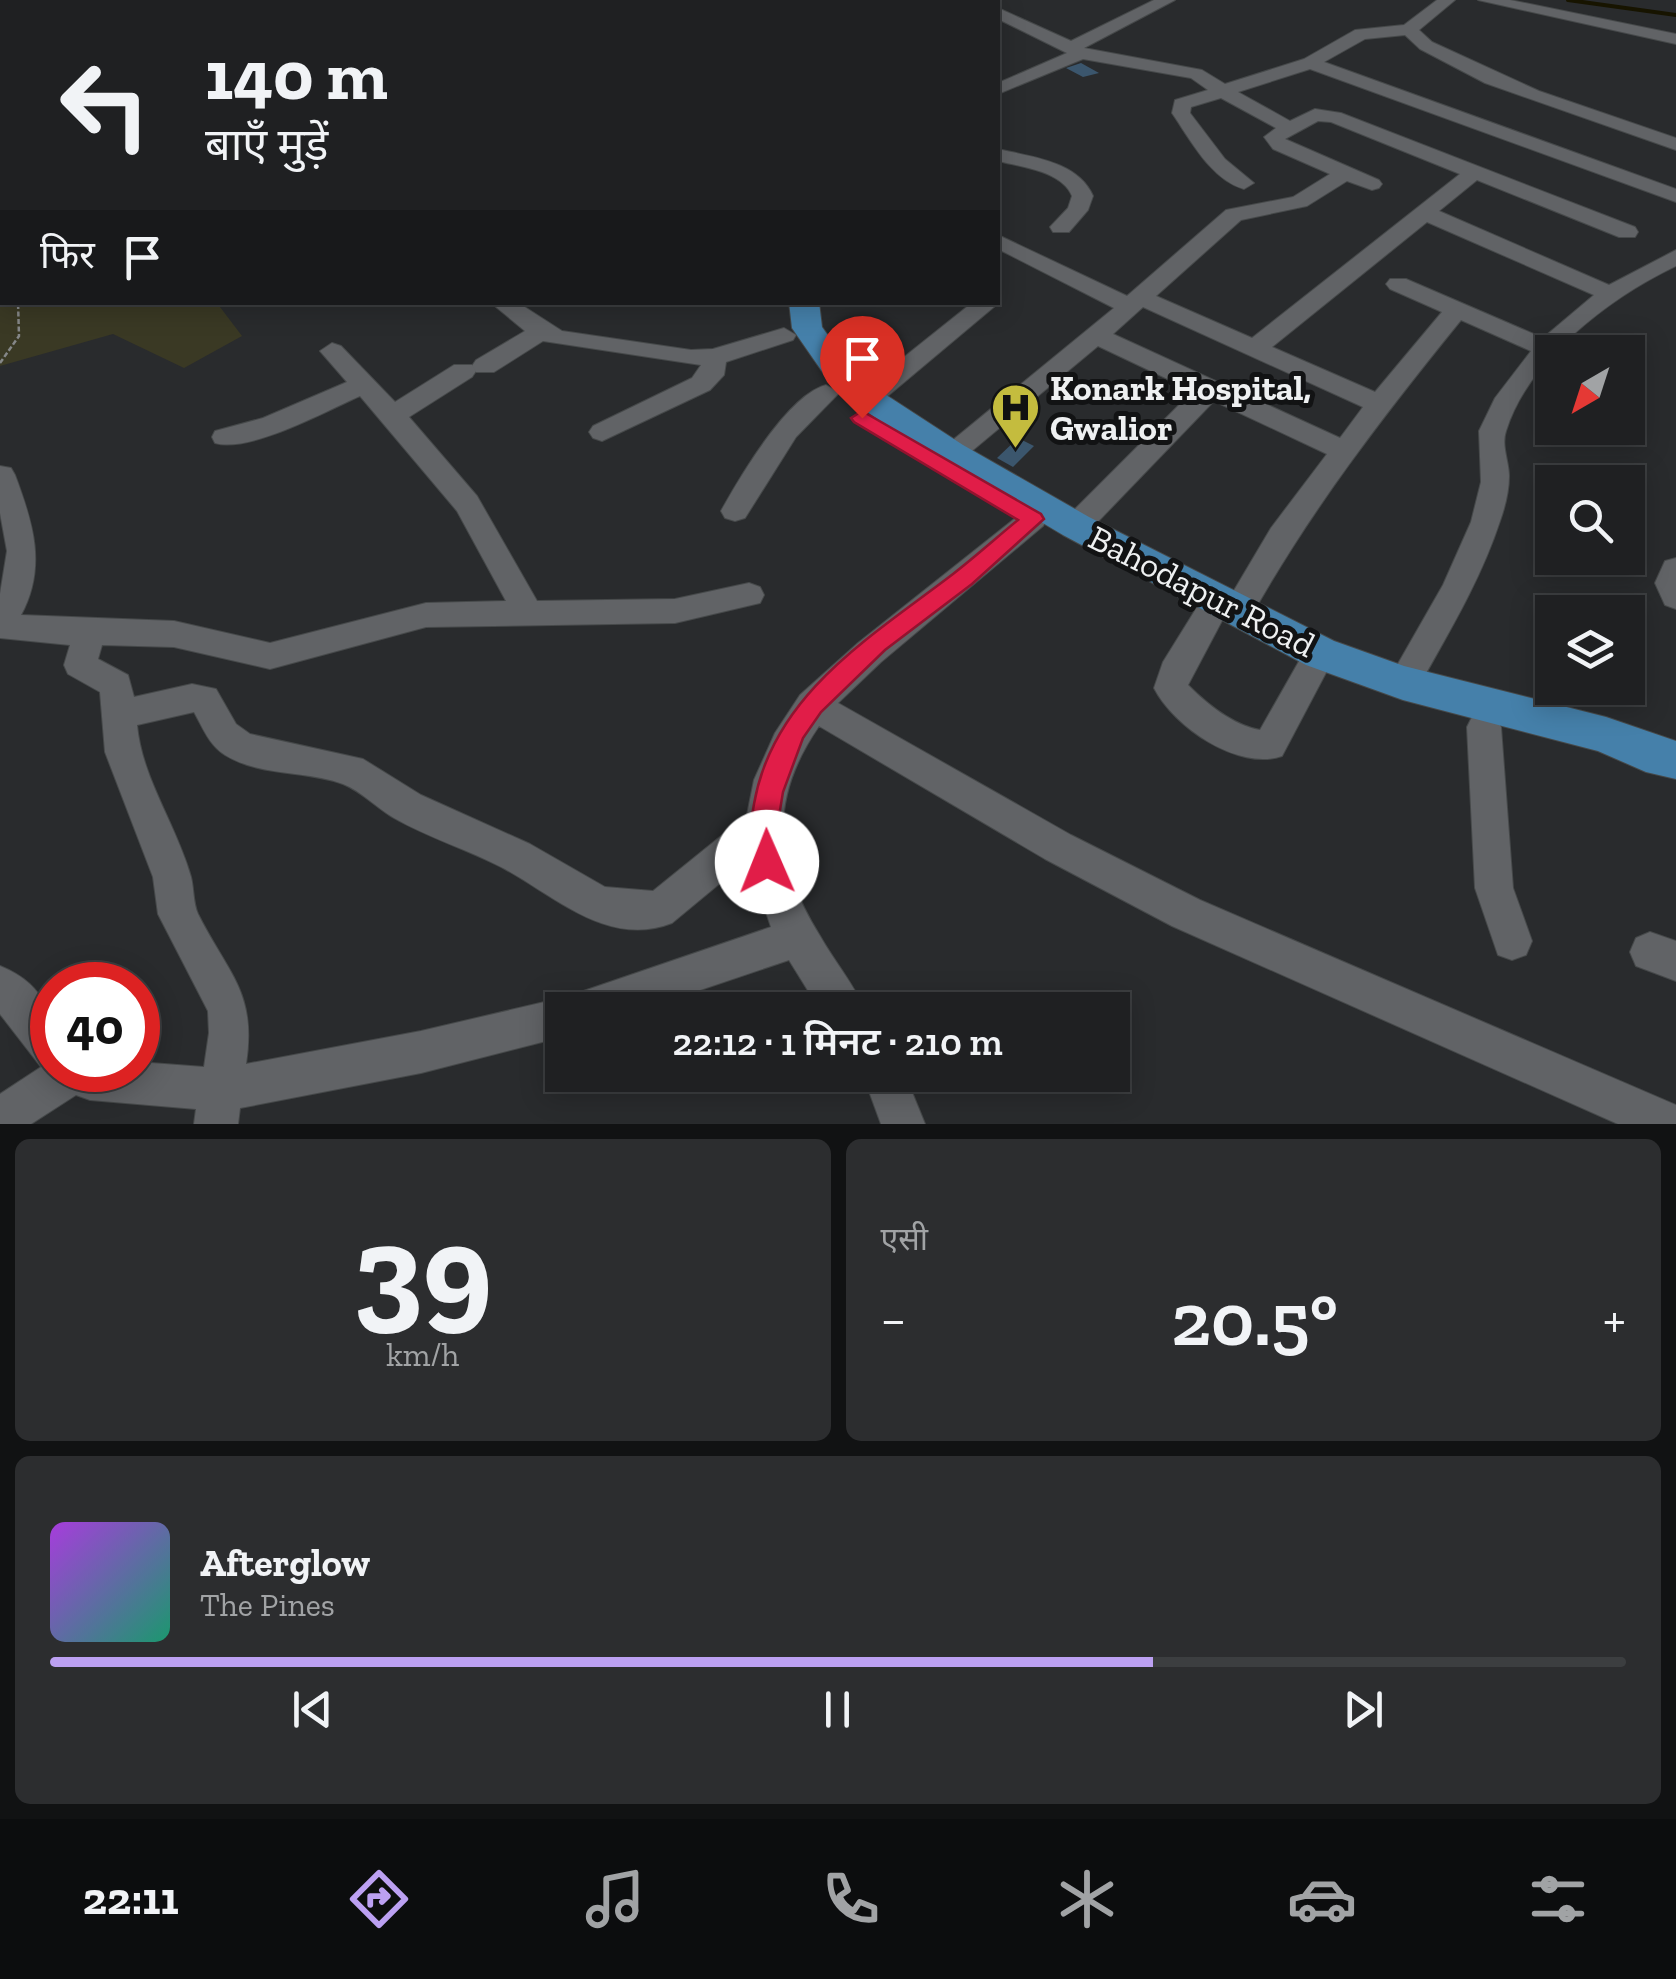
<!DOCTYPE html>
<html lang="hi">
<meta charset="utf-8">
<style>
body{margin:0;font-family:"Zilla Slab","Noto Sans Devanagari",serif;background:#2c2d2f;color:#f1f3f6;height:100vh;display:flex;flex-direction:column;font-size:38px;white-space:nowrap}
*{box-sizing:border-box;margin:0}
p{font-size:32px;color:#a1a3a5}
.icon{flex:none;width:55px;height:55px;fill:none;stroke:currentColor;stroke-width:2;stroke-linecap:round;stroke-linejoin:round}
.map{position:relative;height:1124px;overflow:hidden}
.panel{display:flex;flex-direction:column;gap:15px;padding:15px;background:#111213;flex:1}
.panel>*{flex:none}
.guide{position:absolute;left:0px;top:0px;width:1000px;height:305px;box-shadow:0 5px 25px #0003,0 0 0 2px #3c3e40;background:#1f2022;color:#f1f3f6;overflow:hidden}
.needle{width:65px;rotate:219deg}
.fabs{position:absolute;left:1535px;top:335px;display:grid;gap:20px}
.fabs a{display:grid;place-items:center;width:110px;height:110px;border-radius:0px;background:#1f2022;box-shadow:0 5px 25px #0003,0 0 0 2px #3c3e40;font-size:50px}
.speed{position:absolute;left:30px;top:962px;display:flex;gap:20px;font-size:50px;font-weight:700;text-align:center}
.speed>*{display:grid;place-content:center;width:130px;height:130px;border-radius:50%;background:#1f2022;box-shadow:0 5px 25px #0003,0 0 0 2px #3c3e40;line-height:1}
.speed .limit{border:15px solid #d22;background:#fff;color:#111}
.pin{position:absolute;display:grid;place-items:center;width:85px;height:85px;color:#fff;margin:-102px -42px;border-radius:50% 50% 50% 0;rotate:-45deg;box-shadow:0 0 10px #0007}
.pin .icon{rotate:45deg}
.me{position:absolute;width:110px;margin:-55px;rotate:359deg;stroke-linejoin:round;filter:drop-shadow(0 0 8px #0008)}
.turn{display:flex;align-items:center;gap:35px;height:210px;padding:0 40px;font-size:45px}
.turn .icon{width:130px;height:130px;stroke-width:2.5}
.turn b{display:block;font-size:70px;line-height:85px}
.then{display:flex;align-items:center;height:95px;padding:0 40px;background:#0003;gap:20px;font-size:38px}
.big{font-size:75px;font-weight:600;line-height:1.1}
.panel .widget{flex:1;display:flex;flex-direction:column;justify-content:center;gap:15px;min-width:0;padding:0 35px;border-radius:15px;background:#2c2d2f}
.panel .dial{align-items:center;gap:0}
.dial b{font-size:130px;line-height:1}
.song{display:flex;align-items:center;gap:30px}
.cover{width:120px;height:120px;border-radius:15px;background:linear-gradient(135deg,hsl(280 70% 55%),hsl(160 70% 35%))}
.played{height:10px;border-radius:5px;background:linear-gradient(90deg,#bca0f2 70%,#3c3e40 70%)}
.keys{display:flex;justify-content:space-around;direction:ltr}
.heat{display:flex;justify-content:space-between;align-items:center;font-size:55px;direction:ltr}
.panel .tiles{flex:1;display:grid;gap:15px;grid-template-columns:1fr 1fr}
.widget:last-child{grid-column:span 2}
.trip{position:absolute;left:545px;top:992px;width:585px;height:100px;border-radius:0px;background:#1f2022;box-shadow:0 5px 25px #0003,0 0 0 2px #3c3e40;font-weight:600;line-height:100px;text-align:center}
.tabs{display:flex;height:160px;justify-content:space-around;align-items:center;background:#0c0d0e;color:#a1a3a5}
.tabs .icon{width:70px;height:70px}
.tabs .active{color:#bca0f2}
.tabs b{font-size:45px;color:#f1f3f6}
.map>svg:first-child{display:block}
.green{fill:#3a3924}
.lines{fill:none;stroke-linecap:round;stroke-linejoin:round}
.stream{stroke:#171400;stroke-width:4}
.building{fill:#3b566d}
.minor-casing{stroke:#46494a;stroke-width:2}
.major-casing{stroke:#46494a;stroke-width:2}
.path{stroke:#858788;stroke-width:2.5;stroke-dasharray:5 2.5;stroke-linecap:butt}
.minor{fill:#616366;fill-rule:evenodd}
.major{fill:#4580aa;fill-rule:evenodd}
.route{fill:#e11d48;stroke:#92132f;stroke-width:2.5}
.labels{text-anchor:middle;stroke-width:10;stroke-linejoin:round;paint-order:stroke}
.poi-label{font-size:35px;font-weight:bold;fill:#eef0f1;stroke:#121314;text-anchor:start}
.street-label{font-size:35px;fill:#eef0f1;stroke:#121314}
</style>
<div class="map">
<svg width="1676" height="1124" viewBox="0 0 1676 1124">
<rect width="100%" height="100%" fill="#292b2d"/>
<!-- green -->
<path class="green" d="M0,86L2,302L224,303L220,307L242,336L184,368L113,334L0,366Z"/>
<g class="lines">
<!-- stream -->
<path class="stream" d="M1568,0L1676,15"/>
</g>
<!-- building -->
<g class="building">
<path d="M1081,63L1099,73L1083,77L1066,68Z"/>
<path d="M1018,438L1034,446L1013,467L997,458Z"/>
</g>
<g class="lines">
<defs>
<g id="minor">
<path d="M961,0H982L983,2H963Z"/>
<path d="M1154,0H1175L1084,48L1202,70L1225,84L1304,59L1355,30L1404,25L1437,0H1455L1419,30L1432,42L1539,91L1676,138V150L1485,83L1420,49L1405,35L1365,39L1324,62L1676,189V202L1310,69L1238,92L1290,121L1315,109L1341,113L1635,227L1638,232L1635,237H1619L1477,180L1439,211L1609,285L1676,250V266C1611,297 1528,359 1506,431C1501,446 1509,461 1509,476C1509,491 1505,507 1500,521C1480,582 1446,637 1415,693L1403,697L1391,693L1387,683L1443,585L1471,522L1481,482L1479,431L1495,398L1531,351L1461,320C1383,416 1309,512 1249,620L1238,623L1225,615L1188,685C1208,705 1233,725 1260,730L1302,656L1314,652L1326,656L1330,665L1282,756C1238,771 1174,727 1154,688L1163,662L1199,604L1210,601L1223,609L1271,528L1327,454L1214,401L1086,534L1076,537L1066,534L1061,526L1066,518L1193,391L1098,346L961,460H941L937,453L1114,308L998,249V235L1127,296L1226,210L1293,197L1330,174L1273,149L1264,137L1276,128L1221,98L1191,107L1190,113L1225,159L1254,183L1244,189C1211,180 1190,139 1172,113L1175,100L1208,90L1191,78L1083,59L998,94V83L1067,53L998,19V8L1071,41ZM1318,121L1331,122L1460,174L1252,338L1156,296L1241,220L1307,206L1347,181L1372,190L1379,188L1382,184L1379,180L1285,139ZM1427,222L1594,295L1543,338L1406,279H1390L1386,284L1390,289L1442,312L1375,392L1272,347ZM1143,307L1363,407L1340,438L1113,334Z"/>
<path d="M1478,0H1510L1676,34V44Z"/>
<path d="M998,149C1031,157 1078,161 1093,196L1088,210L1069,232H1053L1050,227L1068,208L1072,196C1062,171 1021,167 998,161Z"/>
<path d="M490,302H517L562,331L691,350L713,349L784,328L796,335L793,340L726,362L724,375L710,390L602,441L593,438L589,432L593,426L692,378L701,365L543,341L494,372H476L472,366L476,360L525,331Z"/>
<path d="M973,302H992L995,306L877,405H859L855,399L859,393Z"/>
<path d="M332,343L341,346L395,402L454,365H472L476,371L472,377L409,417L477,496L537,601L675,599L749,583L760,587L764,595L760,603L675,623L426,627L270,669L174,647L102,645L98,659L128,675L134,697L192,684L216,689L236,724L250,734L363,759L421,795L530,844L605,887L653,891L747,815L754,780L775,733L800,695L858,643L1023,512L1033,508L1043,512L1047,519L1043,526L881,662L838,703L1071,835L1200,900L1676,1105V1124H1618L1172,926L1045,859L819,726C768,800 774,862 820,936C834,961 853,983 865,1010H820L789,960L641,1010H562V1037L421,1073L240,1108L238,1124H194L196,1109L90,1100L76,1095L31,1124H0V1094L41,1067L0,1014V966C53,988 52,1021 52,1070H138V1062L204,1067L209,1033L208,1011L158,914L153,877L105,752L100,692L68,674L64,665L70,645L0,638V594L7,551L0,513V466L11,468L15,475C33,523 47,567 21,615L174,621L270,643L426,603L506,601L457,511L360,396C326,411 250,453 215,443L212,437L215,431L263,418L347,382L320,351ZM194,712C203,728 209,745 225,755C261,777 305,770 343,784C361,791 377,808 394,818C429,838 469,850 505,869C556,897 609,948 672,923L748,860L771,927L566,997L421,1031L246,1064C257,992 228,974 198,914C193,903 194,889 191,877C176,824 142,779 137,725Z"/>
<path d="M826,385L839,393L796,437L745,518L735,521L725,518L721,511C740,477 788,395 826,385Z"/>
<path d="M1676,558V609L1665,605L1655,583L1665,561Z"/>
<path d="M1484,712L1496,717L1501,727L1513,888L1532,941L1526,955L1512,960L1498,955L1475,888L1467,727L1472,717Z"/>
<path d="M1650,932L1676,941V981L1636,966L1630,952L1636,938Z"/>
<path d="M863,1075H905L925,1124H881Z"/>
</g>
<g id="major">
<path d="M921,0H941L942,2H922Z"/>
<rect x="0" y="19" width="2" height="12"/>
<path d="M789,302H819L822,327L857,376L963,445L1089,517L1334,641L1404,666L1606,717L1676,741V779L1646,772L1598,751L1403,700L1306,665L1063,535L939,461L835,390L792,328Z"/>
</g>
</defs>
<!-- minor casing -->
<use href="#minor" class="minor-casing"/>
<!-- major casing -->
<use href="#major" class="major-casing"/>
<!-- path -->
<path class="path" d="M0,363L19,336L18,302"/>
<!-- minor -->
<use href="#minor" class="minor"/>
<!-- major -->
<use href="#major" class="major"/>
</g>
<!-- route -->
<path class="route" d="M862,411L1041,514L1044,519L972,584L885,650L821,712L803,738L783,792L778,822L781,862L777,871L767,875L757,871C748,851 750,825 754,804C773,694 872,636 953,574C975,557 996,538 1018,520L854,422L851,418Z"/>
<!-- icons -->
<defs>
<symbol id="hospital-pin" viewBox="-11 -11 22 30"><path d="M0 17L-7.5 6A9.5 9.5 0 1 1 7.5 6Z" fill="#c4bc3e" stroke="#121314"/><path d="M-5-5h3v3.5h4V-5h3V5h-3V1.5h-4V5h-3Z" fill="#111"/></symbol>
</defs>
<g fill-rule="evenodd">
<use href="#hospital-pin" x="988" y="380" width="55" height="75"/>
</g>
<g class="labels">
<!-- poi labels -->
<g class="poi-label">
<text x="1050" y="400">Konark Hospital,<tspan x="1050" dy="40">Gwalior</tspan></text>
</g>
<!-- street labels -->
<g class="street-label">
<text transform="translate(1202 591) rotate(27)" y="12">Bahodapur Road</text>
</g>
</g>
</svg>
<div class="fabs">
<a><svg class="needle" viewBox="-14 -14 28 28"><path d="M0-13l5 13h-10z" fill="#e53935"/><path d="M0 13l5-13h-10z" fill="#a1a3a5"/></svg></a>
<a><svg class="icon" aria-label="search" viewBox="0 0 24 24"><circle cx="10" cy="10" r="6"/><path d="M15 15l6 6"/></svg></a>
<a><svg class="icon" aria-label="layers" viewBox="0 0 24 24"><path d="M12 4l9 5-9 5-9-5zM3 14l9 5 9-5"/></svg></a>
</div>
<div class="speed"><div class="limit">40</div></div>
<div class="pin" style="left:862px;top:418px;background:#d93025"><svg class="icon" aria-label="arrive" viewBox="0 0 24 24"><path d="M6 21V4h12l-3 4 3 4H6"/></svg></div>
<svg class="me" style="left:767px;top:862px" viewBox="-20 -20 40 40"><circle r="19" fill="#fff"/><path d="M0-13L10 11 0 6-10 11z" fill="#e11d48"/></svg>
<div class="trip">22:12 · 1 मिनट · 210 m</div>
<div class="guide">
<div class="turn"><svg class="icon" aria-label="left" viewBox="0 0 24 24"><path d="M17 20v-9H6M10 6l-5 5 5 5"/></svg><div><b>140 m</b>बाएँ मुड़ें</div></div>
<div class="then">फिर<svg class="icon" aria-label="arrive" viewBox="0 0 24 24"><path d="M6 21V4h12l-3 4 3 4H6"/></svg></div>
</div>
</div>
<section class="panel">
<div class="tiles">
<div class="widget dial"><b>39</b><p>km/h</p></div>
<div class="widget"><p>एसी</p>
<div class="heat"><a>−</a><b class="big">20.5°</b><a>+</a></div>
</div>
<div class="widget">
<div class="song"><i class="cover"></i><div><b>Afterglow</b><p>The Pines</p></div></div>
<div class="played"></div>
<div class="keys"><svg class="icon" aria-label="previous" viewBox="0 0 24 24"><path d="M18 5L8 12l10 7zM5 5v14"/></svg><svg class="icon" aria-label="pause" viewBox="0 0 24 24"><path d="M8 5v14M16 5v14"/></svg><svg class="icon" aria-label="next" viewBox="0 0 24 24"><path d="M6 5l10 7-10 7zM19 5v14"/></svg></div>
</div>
</div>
</section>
<nav class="tabs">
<b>22:11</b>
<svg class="icon active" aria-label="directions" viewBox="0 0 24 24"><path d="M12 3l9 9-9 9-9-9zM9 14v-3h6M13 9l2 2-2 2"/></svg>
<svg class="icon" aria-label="music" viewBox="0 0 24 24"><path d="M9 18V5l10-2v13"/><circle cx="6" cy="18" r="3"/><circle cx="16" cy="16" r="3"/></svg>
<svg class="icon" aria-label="phone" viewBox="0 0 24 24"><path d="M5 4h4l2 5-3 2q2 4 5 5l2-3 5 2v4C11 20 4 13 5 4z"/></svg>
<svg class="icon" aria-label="climate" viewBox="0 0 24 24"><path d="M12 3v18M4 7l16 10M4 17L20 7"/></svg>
<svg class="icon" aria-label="car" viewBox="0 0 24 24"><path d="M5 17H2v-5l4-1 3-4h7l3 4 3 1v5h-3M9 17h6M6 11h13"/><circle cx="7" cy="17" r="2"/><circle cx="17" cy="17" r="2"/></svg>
<svg class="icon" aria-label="filters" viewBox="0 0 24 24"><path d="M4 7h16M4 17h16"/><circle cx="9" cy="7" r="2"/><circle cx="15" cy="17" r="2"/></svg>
</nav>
